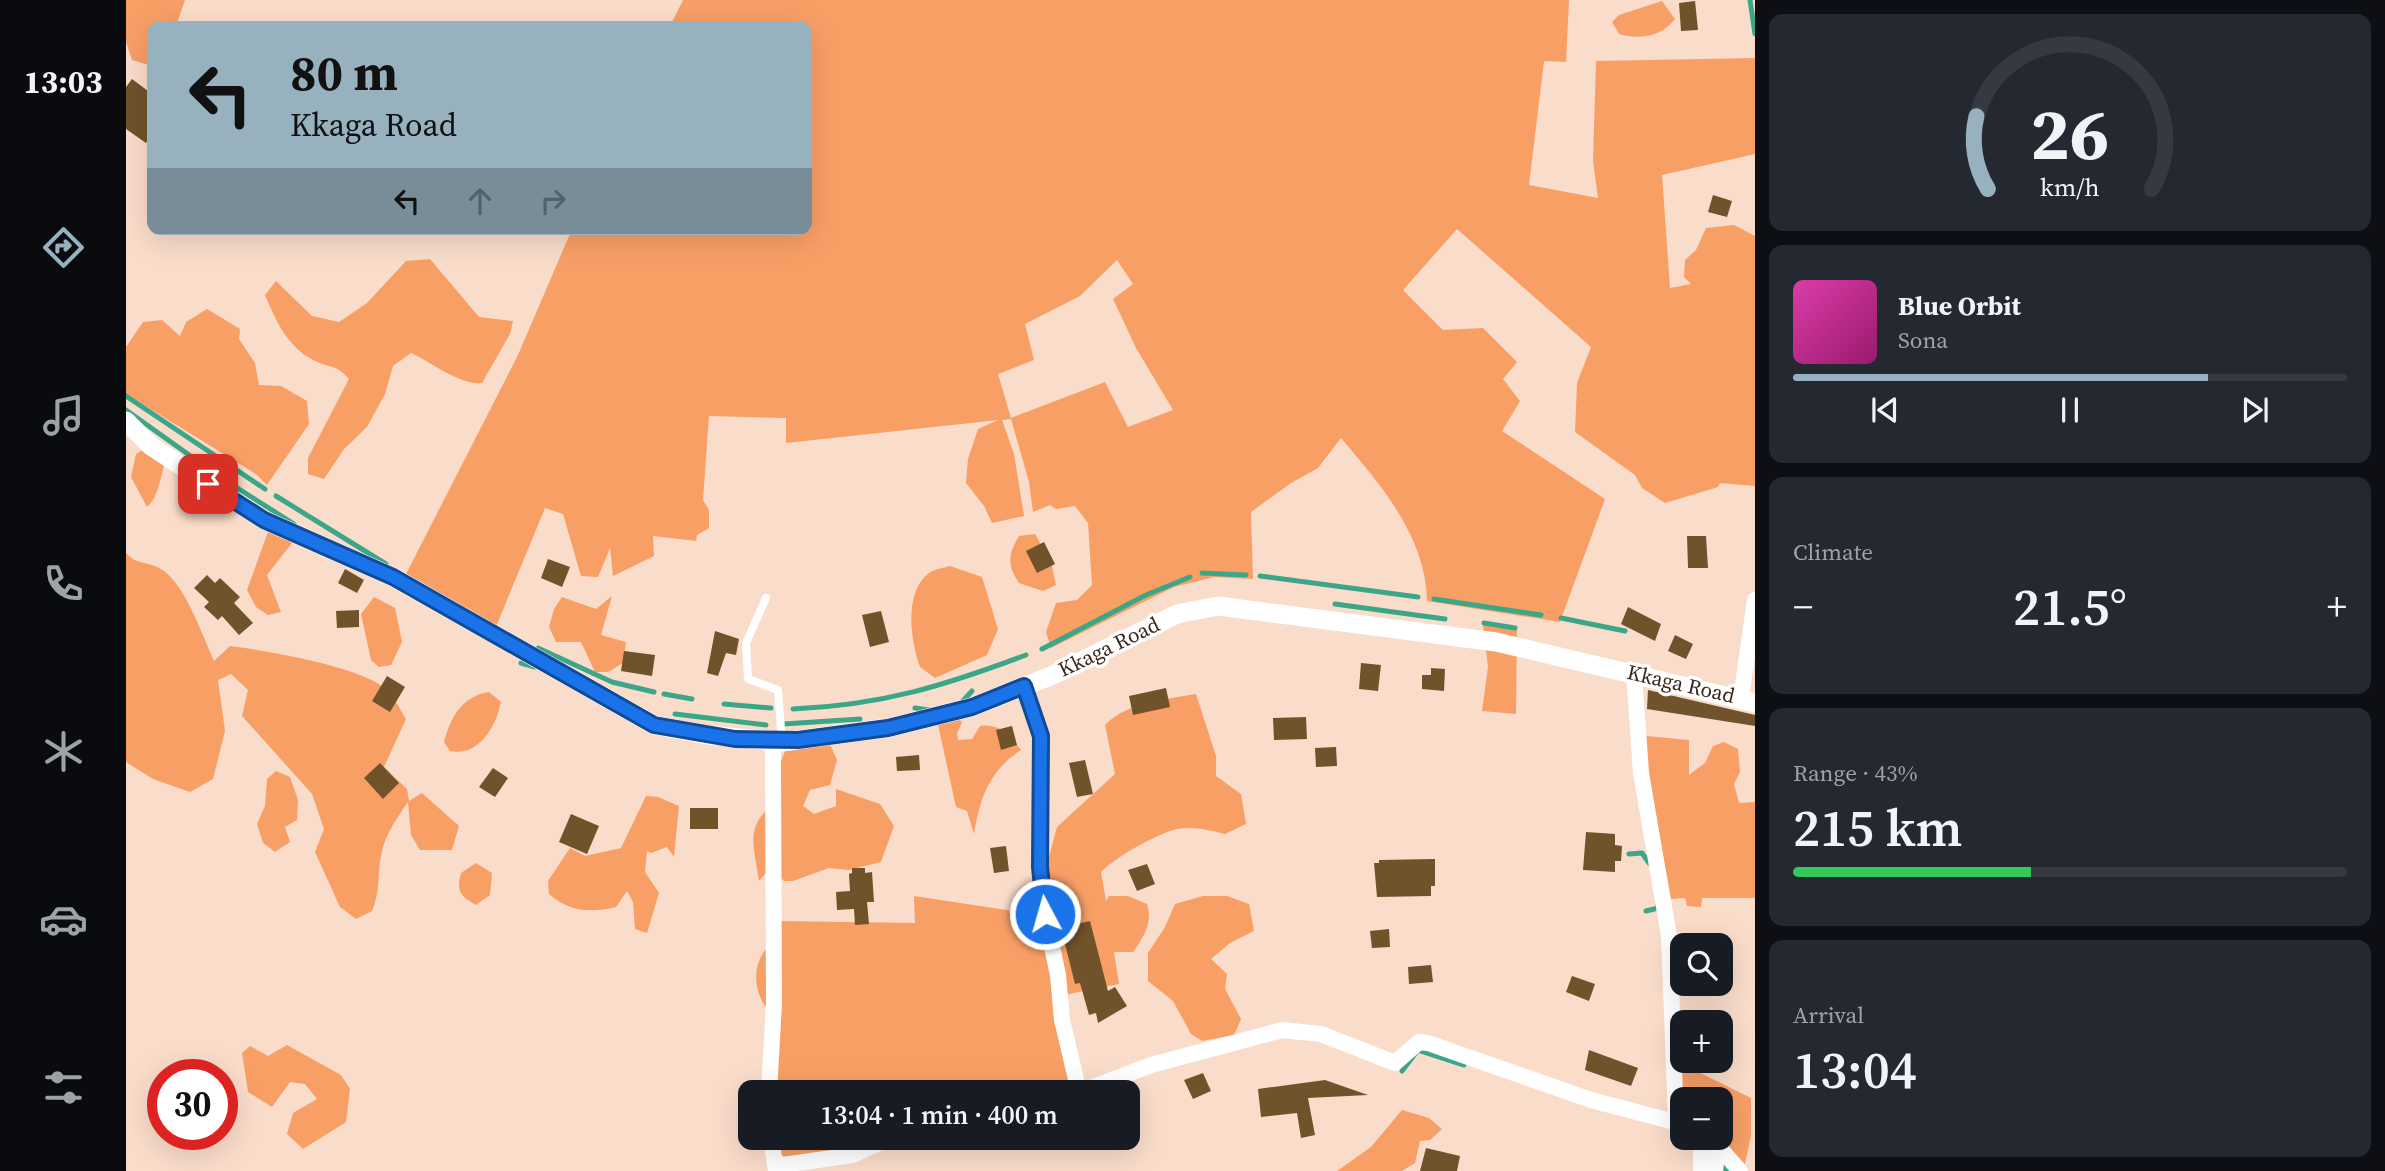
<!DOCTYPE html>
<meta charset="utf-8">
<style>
body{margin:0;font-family:"Source Serif 4",serif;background:#242831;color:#f1f3f6;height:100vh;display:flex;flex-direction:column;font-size:26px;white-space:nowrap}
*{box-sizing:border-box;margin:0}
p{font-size:23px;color:#9ea1a6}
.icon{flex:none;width:38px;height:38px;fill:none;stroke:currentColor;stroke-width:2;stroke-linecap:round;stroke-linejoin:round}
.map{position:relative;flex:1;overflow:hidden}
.side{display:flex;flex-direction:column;gap:14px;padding:14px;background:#0d0f14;width:630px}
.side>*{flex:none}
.banner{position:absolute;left:21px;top:21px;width:665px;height:214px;border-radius:14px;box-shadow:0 7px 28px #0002;background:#97b1be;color:#111;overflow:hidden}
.tools{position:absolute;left:1544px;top:933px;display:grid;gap:14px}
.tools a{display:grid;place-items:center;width:63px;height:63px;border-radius:14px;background:#171b24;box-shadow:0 7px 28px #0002;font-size:35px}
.speed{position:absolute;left:21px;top:1059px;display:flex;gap:14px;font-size:35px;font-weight:700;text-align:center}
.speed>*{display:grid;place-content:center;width:91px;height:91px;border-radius:50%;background:#171b24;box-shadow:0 7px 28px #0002;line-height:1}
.speed .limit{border:10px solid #d22;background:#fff;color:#111}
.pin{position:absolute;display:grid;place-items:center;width:60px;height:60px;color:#fff;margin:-30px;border-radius:14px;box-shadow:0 4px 10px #0006}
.me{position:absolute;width:77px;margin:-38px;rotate:354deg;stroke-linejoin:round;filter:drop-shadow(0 0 5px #0008)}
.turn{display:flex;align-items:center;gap:24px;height:147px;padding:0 28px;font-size:32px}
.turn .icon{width:91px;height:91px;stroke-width:2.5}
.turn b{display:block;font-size:49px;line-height:60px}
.lanes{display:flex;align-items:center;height:66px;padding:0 28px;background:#0003;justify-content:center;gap:35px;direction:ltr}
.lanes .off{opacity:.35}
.big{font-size:52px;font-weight:600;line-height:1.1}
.side .card{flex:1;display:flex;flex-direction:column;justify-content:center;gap:10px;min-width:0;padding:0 24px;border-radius:14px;background:#242831}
.side .dial{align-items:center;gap:0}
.dial svg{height:182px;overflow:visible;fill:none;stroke:#363941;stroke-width:7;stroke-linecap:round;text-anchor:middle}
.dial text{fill:#f1f3f6;stroke:none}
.song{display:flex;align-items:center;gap:21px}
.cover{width:84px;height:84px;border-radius:10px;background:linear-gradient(135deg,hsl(320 70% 55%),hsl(320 70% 35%))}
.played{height:7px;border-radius:4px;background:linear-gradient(90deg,#97b1be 75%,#363941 75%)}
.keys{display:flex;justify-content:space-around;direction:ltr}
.heat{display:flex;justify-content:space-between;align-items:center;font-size:38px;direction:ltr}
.charge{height:10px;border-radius:5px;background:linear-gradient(90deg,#34c759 43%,#363941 0)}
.trip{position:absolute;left:612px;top:1080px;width:402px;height:70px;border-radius:14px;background:#171b24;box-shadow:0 7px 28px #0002;font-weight:600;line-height:70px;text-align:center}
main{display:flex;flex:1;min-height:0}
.tabs{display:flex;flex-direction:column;width:126px;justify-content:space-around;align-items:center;background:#090b0e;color:#9ea1a6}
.tabs .icon{width:49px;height:49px}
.tabs .on{color:#97b1be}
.tabs b{font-size:32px;color:#f1f3f6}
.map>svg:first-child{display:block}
.green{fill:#f89f66;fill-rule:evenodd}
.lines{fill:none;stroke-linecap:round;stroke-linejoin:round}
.stream{stroke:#3ba788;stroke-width:5}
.building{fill:#70522b}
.service{stroke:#fff;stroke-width:8}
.minor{stroke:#fff;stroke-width:16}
.tertiary{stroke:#fff;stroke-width:19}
.route-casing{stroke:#114b97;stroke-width:18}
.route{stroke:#1a73e8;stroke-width:12}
.labels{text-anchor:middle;stroke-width:7;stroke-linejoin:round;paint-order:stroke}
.street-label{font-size:21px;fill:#3b281d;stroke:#fff}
</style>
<main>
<nav class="tabs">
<b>13:03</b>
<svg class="icon on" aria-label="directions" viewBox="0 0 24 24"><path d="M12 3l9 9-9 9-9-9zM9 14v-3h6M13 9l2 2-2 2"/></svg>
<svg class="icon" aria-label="music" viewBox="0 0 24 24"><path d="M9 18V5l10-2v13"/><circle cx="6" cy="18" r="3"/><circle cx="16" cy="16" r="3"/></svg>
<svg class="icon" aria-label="phone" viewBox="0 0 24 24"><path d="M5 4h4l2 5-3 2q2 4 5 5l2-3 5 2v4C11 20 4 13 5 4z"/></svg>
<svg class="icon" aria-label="climate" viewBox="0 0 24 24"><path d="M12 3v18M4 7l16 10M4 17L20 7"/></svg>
<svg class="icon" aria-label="car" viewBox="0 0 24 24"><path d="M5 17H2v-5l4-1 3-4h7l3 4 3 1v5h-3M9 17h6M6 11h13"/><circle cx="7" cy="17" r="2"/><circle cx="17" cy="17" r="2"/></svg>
<svg class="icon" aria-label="filters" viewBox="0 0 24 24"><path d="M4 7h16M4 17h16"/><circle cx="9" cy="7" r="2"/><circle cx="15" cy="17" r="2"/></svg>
</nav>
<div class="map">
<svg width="1629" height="1171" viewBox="0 0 1629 1171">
<rect width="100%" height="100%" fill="#fadcca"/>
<!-- green -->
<g class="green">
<path d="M0,0H59L50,26H26V66L6,60L0,42Z"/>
<path d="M557,0H1443L1440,62L1418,61L1403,185L1472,198L1467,161L1470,61L1629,58V154L1536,175L1544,288L1565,284L1558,277L1559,260L1570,250L1580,228L1608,225L1629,236V486L1594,483L1592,487L1539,503L1516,488L1509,475L1449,432L1451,383L1465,347L1331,229L1277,290L1317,330L1357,328L1391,362L1377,379L1394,401L1376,431L1479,499L1434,622L1301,601C1300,537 1255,485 1215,438L1192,468L1165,483L1125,512L1127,579L1088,577L1048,587L925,648L920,632L930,603L951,600L966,585L962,523L949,506L930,509L924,505L907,512L903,482L885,419L876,420L888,454L898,516L866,523L858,506L840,483L842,459L852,429L872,420L660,443V418L583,416L577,500L583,510V528L571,535L570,541L527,536L528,556L487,576L484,548L472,577L455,576L437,514L419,508L369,629L278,578L392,355L446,229H681V26H544ZM991,260L1007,284L987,299L1010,348L1047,410L1002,427L979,382L885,418L872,374L908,360L899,324L954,296Z"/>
<path d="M1536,1L1549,19C1535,37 1514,40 1493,34L1486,22L1493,15Z"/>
<path d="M304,259L353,317L387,321L384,334L356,383C333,385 307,363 285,353L267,366L259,394L241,427L218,449L198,479L182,474V458L223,379C210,365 209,369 194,363C163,351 151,323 139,295L150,281L186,316L213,322L241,303L280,261Z"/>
<path d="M81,309L114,329L113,339L129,363L133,385L155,386L181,401L183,424L141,485L130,474L0,394V347L17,322L36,320L54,336L60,322Z"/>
<path d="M31,442L43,451C35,467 35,496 21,507L5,477L10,454Z"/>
<path d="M148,515L166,525V543L141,575L155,612L142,615L130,607L121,590Z"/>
<path d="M909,534L925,562L930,585L917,591L893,583C881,565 882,554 893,536Z"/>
<path d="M0,553C11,565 20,561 33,568C58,580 77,637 88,661L104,646C137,650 240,667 262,691C269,698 274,710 280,719L258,767L281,789L283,801L296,793L333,826L326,850H294L285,835L282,802C271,818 258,836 255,856C251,877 255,889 246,911L230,919L214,907L189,852L198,829L186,794L116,716L122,690L105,674L92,680L99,731L87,779L64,792L27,779L0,762Z"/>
<path d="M824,566L856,577L872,629L861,655L809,678L794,667C785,641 777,593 803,573C808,569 818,568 824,566Z"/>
<path d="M486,596L475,635L500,642L497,663L482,672H469L455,642H430L423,627L428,609L436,597L470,609Z"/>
<path d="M248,597L269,608L276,642L265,665L253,667L245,660L235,614Z"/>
<path d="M1357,625L1391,627L1390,714L1356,711L1362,667Z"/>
<path d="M363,692L375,702C370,727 352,757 324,751L318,742C324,718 336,696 363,692Z"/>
<path d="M1070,694L1090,756V776L1115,794L1120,824L1099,834C1083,830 1068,826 1051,829C1032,833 988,858 975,872L980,901L983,896H1002L1021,904C1027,922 1018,937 1007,952H988L993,984L938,995L920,868L931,827L989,774L979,725C1003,701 1038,700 1070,694Z"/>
<path d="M829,717L836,722L831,734L832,740L846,739L854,726C874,723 884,736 895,750C863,771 854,798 848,834L841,811L830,807L811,720Z"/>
<path d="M1520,736L1563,740V775L1579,763L1587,746L1598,742L1612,749L1614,772L1608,784L1613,803L1629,802V898H1576L1575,907L1561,906L1559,898L1545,899L1522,776Z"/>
<path d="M703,742L711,760L704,785L684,790L677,806L688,814L710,806V789L754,804L768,826L755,862L723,870L703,868L667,881H658L644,868L633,881C627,841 618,825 654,798L655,761L662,744Z"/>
<path d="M150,771L164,777L172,800L171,820L159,827L164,842L149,852L137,843L131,824L139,806L141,779Z"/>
<path d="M520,796L532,797L553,806L548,857L541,847L525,853L521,851L519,872L533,893L521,933L509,929L507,902L501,891L490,907C465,913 443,912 423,894L422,881L444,848L459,856L495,848Z"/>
<path d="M350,863L366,873L364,895L350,905C334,896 330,891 335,873Z"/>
<path d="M788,896L914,915L949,1090L650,1092V1019C632,1003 623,976 637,953C640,948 649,942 654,938V921L789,923Z"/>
<path d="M1077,896H1101L1123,904L1128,931L1104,943L1085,959L1101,974L1099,989L1115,1019L1108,1035L1076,1041L1065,1034L1047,1001L1022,981V953L1039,927L1049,904Z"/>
<path d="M161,1045L215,1075L224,1089L220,1122L177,1149L161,1134L167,1113L191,1099L179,1084L164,1082L146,1107L122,1092L116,1053L124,1046L142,1056Z"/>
<path d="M1552,1062L1625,1098V1136L1618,1168L1589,1138H1594V1099H1556Z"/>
<path d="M1276,1110L1303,1118L1316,1129L1304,1140L1294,1141L1289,1163L1276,1171H1211L1245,1147Z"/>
<path d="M651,1138H758C731,1146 683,1163 657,1156L651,1148Z"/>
</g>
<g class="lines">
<!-- stream -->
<g class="stream">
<path d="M1624,0L1629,34"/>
<path d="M0,396L139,489"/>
<path d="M0,410L73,462"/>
<path d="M94,477L168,524"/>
<path d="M150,496L260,564"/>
<path d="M1076,573L1120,575"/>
<path d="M1134,576L1292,597"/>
<path d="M1308,599L1415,615"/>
<path d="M1209,604L1319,619"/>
<path d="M1435,618L1499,631"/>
<path d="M1358,623L1389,628"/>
<path d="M412,648L486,682L528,692"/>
<path d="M916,649L1020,595L1064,577"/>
<path d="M395,663L409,667"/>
<path d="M538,694L566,699"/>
<path d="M835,703L846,691"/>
<path d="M598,704L645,708"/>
<path d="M789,708L803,710"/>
<path d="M667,709C757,705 817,686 900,655"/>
<path d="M549,714L640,725"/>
<path d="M658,724L734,719"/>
<path d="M1503,854L1516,853L1523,863"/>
<path d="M1520,911L1532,908V903"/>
<path d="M1276,1071L1292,1050L1338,1065"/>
<path d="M1596,1164L1601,1171"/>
</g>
</g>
<!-- building -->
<g class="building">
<path d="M1569,1L1572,30L1555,31L1553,3Z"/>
<path d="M6,79L26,94V134L20,143L0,129V87Z"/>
<path d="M1587,195L1606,201L1601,217L1582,212Z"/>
<path d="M1561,536H1580L1582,568H1562Z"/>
<path d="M918,542L929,564L911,573L900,551Z"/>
<path d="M422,559L444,567L436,587L415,578Z"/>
<path d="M219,569L238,580L231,593L212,583Z"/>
<path d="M81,575L89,583L94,578L114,597L108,603L127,623L113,635L96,616L92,620L78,607L83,602L68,588Z"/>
<path d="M1502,607L1535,624L1529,641L1495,624Z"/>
<path d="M233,610V627L211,628L210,611Z"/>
<path d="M755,611L763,642L744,647L736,615Z"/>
<path d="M589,631L613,639L610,655L600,653L592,676L581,673Z"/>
<path d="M1549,635L1567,644L1560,659L1542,651Z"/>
<path d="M498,651L529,655L526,676L495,671Z"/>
<path d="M1235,663L1255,665L1252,691L1233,689Z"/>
<path d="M1305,668L1319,669L1318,691L1296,689V675H1305Z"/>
<path d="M261,676L279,687L264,712L246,701Z"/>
<path d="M1040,688L1044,707L1007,715L1003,696Z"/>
<path d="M1522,690L1629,715V726L1521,709Z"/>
<path d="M1180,717L1181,739L1148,740L1147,718Z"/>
<path d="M886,726L891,745L875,750L870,730Z"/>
<path d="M1210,747L1211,766L1190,767L1189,748Z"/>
<path d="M793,755L794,770L771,771L770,757Z"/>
<path d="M959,760L967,794L951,797L943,763Z"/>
<path d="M254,763L273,783L257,799L238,778Z"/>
<path d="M367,768L382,778L369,797L353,787Z"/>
<rect x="564" y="808" width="28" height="21"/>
<path d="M445,814L473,826L461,854L433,842Z"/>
<path d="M1460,832L1489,834V845L1496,846L1495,861H1489V872L1457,870Z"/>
<path d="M880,846L883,871L868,873L864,848Z"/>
<path d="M1309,859V886H1305V896L1251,897L1248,863H1253V860Z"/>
<path d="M1021,864L1029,884L1011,891L1002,870Z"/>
<path d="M726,868H739V873L746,872L748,902H741L743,924L729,925L728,909L711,910L710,892L724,891L723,874L726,873Z"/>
<path d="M964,921L982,991L989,987L1001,1006L972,1023L970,1013L963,1015L954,983L949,984L935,928Z"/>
<path d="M1263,929L1264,947L1246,948L1244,931Z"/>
<path d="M1305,965L1307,982L1283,984L1282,967Z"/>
<path d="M1446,976L1469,984L1463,1001L1440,992Z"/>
<path d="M1463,1050L1512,1068L1505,1086L1459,1070Z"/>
<path d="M1077,1073L1085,1091L1067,1099L1058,1080Z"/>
<path d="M1199,1080L1242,1095L1182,1098L1189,1135L1175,1138L1171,1113L1135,1117L1132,1089Z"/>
<path d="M1300,1148L1334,1156L1331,1171H1294Z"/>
</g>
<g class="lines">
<!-- service -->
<path class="service" d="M640,598L620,643L622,679L652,690L656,742"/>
<!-- minor -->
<g class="minor">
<path d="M1508,673L1515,773L1543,936L1550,1120"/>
<path d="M898,686L915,736L914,867L919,914L932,975L936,1020L953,1092"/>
<path d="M1615,698L1629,600"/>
<path d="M643,1092L648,1004L647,751L643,741"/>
<path d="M954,1092L1025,1065L1156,1030L1195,1034L1269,1063L1293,1042L1302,1043L1465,1100L1556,1124"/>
<path d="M645,1138L650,1171"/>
<path d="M1575,1138V1171"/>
<path d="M1578,1138L1592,1146L1614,1171"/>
<path d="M650,1166L727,1155L757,1141L790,1138"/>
<path d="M1589,1171L1592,1146"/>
</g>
<!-- tertiary -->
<path class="tertiary" d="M0,421L25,446L138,520L267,577L528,725L581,735L656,742L762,728L846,707L927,675L1051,614L1092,606L1370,642L1629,703"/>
</g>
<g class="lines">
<defs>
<path id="route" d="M82,484L138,520L267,577L528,725L609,739L672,740L762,728L846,707L898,686L915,736L914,867L919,914"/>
</defs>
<!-- route casing -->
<use href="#route" class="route-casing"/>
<!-- route -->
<use href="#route" class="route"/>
</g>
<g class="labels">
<!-- street labels -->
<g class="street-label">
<text transform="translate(983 647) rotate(-26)" y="7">Kkaga Road</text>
<text transform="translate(1555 684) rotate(13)" y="7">Kkaga Road</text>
</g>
</g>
</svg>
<div class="tools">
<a><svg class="icon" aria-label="search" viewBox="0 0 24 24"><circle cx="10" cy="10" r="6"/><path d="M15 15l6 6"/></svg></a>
<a>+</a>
<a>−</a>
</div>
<div class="speed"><div class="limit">30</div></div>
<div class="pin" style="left:82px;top:484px;background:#d93025"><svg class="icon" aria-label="arrive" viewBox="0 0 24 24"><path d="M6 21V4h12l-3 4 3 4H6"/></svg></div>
<svg class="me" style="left:919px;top:914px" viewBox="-20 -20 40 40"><circle r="17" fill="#1a73e8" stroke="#fff" stroke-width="3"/><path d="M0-11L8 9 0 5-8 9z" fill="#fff"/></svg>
<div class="trip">13:04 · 1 min · 400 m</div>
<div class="banner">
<div class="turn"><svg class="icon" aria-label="left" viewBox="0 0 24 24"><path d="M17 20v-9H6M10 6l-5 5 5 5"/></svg><div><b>80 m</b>Kkaga Road</div></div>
<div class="lanes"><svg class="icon" aria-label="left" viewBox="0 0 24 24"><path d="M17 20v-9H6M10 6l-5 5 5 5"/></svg><svg class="icon off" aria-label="ahead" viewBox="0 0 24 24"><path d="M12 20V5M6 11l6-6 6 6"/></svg><svg class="icon off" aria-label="right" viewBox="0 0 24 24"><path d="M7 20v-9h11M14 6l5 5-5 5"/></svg></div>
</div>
</div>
<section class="side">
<div class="card dial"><svg viewBox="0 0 100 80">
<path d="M14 69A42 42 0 1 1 86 69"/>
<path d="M14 69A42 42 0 0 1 9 37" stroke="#97b1be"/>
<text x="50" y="56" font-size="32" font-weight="700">26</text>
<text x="50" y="72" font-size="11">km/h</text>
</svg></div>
<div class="card">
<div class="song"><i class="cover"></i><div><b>Blue Orbit</b><p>Sona</p></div></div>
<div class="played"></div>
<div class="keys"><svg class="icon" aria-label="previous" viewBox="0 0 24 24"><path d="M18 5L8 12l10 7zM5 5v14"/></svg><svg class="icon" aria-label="pause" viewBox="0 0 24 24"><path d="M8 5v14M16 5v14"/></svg><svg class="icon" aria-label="next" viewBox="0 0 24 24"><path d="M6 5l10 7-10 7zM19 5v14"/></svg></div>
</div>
<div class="card"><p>Climate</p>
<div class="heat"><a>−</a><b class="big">21.5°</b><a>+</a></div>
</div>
<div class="card"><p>Range · 43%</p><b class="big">215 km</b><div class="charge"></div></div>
<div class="card"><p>Arrival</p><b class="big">13:04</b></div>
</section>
</main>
